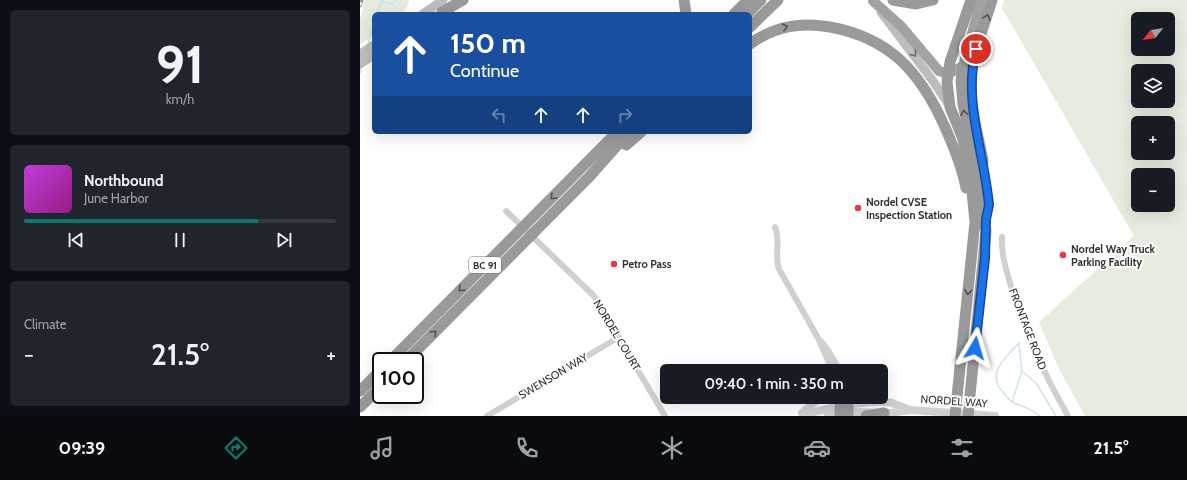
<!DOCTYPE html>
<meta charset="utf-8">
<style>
body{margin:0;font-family:Cabin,sans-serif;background:#20242c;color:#f1f3f6;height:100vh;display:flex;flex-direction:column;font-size:15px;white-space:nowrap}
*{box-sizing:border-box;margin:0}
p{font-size:13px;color:#9ea1a6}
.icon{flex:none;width:22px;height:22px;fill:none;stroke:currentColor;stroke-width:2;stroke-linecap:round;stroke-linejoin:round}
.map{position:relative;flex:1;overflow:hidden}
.side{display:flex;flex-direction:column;gap:10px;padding:10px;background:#0d0f14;width:360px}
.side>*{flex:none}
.banner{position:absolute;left:12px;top:12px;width:380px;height:122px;border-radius:6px;box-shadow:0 4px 16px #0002;background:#1a4fa0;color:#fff;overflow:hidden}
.needle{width:26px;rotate:240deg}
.fabs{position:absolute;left:771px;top:12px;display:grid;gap:8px}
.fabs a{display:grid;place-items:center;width:44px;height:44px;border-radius:6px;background:#171b24;box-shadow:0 4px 16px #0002;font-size:20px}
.speed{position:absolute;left:12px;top:352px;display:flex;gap:8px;font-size:20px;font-weight:700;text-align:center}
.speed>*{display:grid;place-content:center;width:52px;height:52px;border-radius:50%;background:#171b24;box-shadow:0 4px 16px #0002;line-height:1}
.speed .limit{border:2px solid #111;border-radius:6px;background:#fff;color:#111}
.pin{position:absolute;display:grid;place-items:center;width:34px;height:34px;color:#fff;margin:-17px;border:2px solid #fff;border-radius:50%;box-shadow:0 1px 4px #0007}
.me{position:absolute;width:44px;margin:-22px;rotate:7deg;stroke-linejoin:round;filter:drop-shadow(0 0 3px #0008)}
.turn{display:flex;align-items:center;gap:14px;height:84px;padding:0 12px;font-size:18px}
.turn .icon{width:52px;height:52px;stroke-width:2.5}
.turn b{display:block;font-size:28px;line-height:34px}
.lanes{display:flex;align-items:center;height:38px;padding:0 12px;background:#0003;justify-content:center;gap:20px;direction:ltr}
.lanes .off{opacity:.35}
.big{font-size:30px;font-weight:600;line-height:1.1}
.side .card{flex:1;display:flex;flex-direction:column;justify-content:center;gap:6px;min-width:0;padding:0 14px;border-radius:6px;background:#20242c}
.side .dial{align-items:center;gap:0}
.dial b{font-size:52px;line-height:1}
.song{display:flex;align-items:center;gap:12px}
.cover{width:48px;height:48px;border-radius:6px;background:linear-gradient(135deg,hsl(290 70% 55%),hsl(310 70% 35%))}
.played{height:4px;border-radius:2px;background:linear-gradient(90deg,#0f766e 75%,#363941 75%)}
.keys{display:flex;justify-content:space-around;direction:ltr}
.heat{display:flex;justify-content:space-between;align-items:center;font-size:22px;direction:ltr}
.trip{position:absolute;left:300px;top:364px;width:228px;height:40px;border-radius:6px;background:#171b24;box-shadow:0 4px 16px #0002;font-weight:600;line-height:40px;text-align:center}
.tabs{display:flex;height:64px;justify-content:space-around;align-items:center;background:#090b0e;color:#9ea1a6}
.tabs .icon{width:28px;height:28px}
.tabs .on{color:#0f766e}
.tabs b{font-size:18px;color:#f1f3f6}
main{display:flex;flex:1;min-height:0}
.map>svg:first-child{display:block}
.green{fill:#e6ecdf;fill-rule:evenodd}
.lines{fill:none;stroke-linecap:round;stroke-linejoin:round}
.stream{stroke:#cfe2ee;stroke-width:1.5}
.minor{stroke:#d0d0d0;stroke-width:6}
.tertiary{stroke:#d0d0d0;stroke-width:8}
.secondary{stroke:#bdbdbd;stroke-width:9}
.trunk{stroke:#a2a2a2;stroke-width:10}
.motorway{stroke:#9a9a9a;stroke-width:11}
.rail-casing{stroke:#888;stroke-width:3}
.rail{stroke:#fff;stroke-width:1.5;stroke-dasharray:4.5;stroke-linecap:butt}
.oneway{stroke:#525252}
.oneway2{stroke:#6a6a6a}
.route-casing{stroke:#114b97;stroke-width:10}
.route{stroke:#1a73e8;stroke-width:7}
.poi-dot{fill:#e63946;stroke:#fff;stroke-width:1.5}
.labels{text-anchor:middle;stroke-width:4;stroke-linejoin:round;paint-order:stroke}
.shield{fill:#fff;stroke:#707070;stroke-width:1}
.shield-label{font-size:10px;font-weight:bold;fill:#333}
.poi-label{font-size:11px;font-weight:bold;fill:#333;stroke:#fff;text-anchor:start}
.street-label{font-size:11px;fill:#333;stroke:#fff}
</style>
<main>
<section class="side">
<div class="card dial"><b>91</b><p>km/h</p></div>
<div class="card">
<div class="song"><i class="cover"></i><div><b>Northbound</b><p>June Harbor</p></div></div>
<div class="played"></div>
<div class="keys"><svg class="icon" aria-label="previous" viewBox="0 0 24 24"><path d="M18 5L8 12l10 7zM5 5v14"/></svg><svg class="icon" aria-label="pause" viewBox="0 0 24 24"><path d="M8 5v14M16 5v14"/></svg><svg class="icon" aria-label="next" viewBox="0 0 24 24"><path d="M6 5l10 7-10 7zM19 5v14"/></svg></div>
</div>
<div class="card"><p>Climate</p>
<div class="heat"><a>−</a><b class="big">21.5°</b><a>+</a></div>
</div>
</section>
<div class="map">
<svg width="827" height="416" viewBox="0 0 827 416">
<rect width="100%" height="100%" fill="#fff"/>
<!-- green -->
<g class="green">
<path d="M5,0H50L43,14H14V35L0,44V19Z"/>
<path d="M644,0H827V416H725L699,369L679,322L774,236L642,8ZM778,19H808V49H778ZM778,71H808V101H778ZM778,123H808V153H778ZM778,175H808V205H778Z"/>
</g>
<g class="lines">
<!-- stream -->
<g class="stream">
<path d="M21,1L31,4L37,0"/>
<path d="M17,14L21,2"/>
<path d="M8,44L14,23"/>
<path d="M0,73L2,67"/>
<path d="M659,343C646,358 625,373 643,392C646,396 650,401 654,403C663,407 673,409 679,416"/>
<path d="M662,371L676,383L696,416"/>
<path d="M652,402L662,371L659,343"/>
</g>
<!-- minor -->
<g class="minor">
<path d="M146,211L234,296L305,416"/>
<path d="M415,227C421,241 414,255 419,269L458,338L472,369"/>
<path d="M642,237C641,256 647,272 652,290C666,334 685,376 708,416"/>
<path d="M461,341L468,350L480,371"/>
<path d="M479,397L480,407"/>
<path d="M488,397V406"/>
<path d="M127,416L259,337"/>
</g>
<!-- tertiary -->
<g class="tertiary">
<path d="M470,371V367"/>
<path d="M504,397L516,402"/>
<path d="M442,413L461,397"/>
<path d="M443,416C462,408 512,399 532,403C538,405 544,408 550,410"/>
<path d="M468,416L492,412L531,413L550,410L635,416"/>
</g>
<!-- secondary -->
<g class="secondary">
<path d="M521,12L573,81L589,105"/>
<path d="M63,14L83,0"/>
<path d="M0,54L14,45"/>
<path d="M0,64L14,55"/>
</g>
<!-- trunk -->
<path class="trunk" d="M513,1L541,26L579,71L588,74L603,66L621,0"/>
<!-- motorway -->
<g class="motorway">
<path d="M324,0L326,14"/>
<path d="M533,0L556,4L573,0"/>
<path d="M82,12L103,0"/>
<path d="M374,14L388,0"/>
<path d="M387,14L401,0"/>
<path d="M390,27L418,0"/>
<path d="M390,44C415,26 440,22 470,27C530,38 560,72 584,125C593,145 602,166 606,188"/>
<path d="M603,66L601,81L603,104L620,181L626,231L608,416"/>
<path d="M266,145L281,132"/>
<path d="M623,161C618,133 608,103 611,74C614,49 625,24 632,0"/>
<path d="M30,361L257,132"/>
<path d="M46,361L229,177L269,132"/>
<path d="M0,391L21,370"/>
<path d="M488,406V416"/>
<path d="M0,407L21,386"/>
<path d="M480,416V407"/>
<path d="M506,416L524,413"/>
<path d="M595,416L615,222L610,171L603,139L590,107L587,82L590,62L611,0"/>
</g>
<defs>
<path id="rail" d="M0,6L2,0"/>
</defs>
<!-- rail casing -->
<use href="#rail" class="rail-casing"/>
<!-- rail -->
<use href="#rail" class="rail"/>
</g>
<!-- one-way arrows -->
<defs><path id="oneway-chevron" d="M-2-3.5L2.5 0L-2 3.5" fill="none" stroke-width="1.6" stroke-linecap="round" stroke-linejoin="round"/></defs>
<g class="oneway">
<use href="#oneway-chevron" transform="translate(627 17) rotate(-74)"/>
<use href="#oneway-chevron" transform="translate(425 27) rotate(-14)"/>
<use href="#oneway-chevron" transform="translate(604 113) rotate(-100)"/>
<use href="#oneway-chevron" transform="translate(193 197) rotate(135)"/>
<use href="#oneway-chevron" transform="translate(101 289) rotate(135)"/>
<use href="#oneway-chevron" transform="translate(608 292) rotate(96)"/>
<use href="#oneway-chevron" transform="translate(74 333) rotate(-45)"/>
</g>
<use class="oneway2" href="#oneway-chevron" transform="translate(554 54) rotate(52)"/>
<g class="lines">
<defs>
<path id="route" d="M615,348L625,258L626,219L629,205C624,151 603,103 616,49"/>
</defs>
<!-- route casing -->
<use href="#route" class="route-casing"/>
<!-- route -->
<use href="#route" class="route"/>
</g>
<!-- markers -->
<g class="poi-dot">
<circle cx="498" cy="208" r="4"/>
<circle cx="703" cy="255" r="4"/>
<circle cx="254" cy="264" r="4"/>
</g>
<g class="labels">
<!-- shield labels -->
<rect class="shield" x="109" y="257" width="32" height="16" rx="3"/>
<g class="shield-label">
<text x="125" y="269">BC 91</text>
</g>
<!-- poi labels -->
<g class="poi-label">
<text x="506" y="206">Nordel CVSE<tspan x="506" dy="13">Inspection Station</tspan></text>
<text x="711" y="253">Nordel Way Truck<tspan x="711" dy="13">Parking Facility</tspan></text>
<text x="262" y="268">Petro Pass</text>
</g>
<!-- street labels -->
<g class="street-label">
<text transform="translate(668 329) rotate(69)" y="4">FRONTAGE ROAD</text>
<text transform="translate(257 335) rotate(59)" y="4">NORDEL COURT</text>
<text transform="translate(193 376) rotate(-31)" y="4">SWENSON WAY</text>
<text transform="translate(594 401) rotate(4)" y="4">NORDEL WAY</text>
</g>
</g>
</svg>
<div class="fabs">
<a><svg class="needle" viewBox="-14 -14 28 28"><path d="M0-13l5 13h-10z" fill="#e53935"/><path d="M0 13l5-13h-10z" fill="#9ea1a6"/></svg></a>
<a><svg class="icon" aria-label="layers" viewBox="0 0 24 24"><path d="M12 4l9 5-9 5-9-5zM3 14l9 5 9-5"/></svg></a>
<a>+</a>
<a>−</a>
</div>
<div class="speed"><div class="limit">100</div></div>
<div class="pin" style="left:616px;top:49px;background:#d93025"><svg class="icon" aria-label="arrive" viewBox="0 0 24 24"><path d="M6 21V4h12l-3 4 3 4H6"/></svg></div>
<svg class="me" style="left:615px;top:348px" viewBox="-20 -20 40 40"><path d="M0-17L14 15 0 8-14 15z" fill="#1a73e8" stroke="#fff" stroke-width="4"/></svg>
<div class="trip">09:40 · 1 min · 350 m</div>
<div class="banner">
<div class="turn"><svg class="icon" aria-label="ahead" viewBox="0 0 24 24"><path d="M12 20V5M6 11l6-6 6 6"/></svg><div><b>150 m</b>Continue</div></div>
<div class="lanes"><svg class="icon off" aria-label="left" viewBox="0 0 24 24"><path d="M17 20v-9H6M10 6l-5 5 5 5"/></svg><svg class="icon" aria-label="ahead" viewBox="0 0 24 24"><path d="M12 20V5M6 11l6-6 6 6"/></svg><svg class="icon" aria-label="ahead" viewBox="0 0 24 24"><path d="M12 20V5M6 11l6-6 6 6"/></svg><svg class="icon off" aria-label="right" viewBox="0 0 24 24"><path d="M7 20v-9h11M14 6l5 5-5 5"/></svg></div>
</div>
</div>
</main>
<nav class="tabs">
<b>09:39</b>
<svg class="icon on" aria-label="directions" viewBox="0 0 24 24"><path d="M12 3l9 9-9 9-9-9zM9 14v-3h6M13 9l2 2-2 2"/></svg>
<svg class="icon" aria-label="music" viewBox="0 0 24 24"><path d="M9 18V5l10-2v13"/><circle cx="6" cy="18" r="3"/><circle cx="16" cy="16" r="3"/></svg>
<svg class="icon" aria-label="phone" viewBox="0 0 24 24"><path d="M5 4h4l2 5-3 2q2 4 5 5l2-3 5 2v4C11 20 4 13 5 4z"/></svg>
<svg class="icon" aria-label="climate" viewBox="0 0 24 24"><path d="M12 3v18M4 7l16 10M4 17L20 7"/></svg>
<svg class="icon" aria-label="car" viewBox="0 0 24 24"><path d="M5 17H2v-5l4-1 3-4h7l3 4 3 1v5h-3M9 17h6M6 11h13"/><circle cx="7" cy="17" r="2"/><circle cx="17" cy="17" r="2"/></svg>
<svg class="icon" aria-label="filters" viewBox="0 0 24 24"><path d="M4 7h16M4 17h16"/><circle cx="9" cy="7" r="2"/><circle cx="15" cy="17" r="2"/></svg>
<b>21.5°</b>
</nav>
